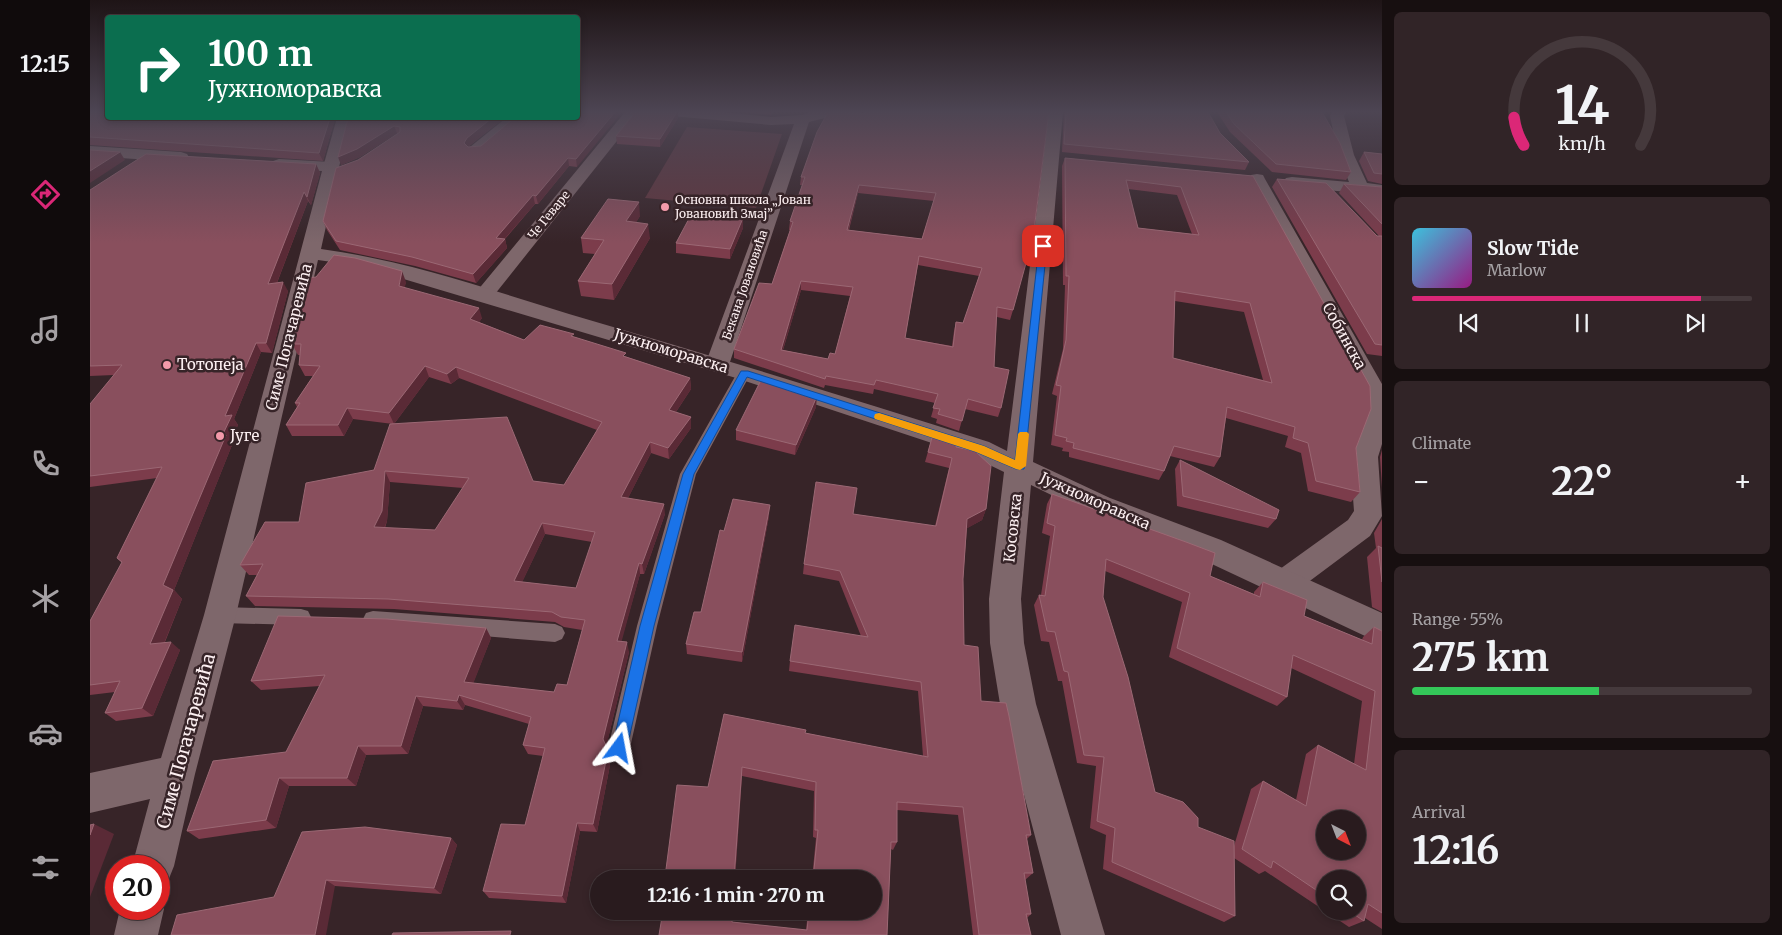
<!DOCTYPE html>
<meta charset="utf-8">
<style>
body{margin:0;font-family:Merriweather,serif;background:#312427;color:#f1f3f6;height:100vh;display:flex;flex-direction:column;font-size:19px;white-space:nowrap}
*{box-sizing:border-box;margin:0}
p{font-size:16px;color:#a5a1a4}
.icon{flex:none;width:28px;height:28px;fill:none;stroke:currentColor;stroke-width:2;stroke-linecap:round;stroke-linejoin:round}
.map{position:relative;flex:1;overflow:hidden}
.sheet{display:flex;flex-direction:column;gap:12px;padding:12px;background:#170f10;width:400px}
.sheet>*{flex:none}
.top-card{position:absolute;left:15px;top:15px;width:475px;height:105px;border-radius:5px;box-shadow:0 2px 8px #0003,0 0 0 1px #45393c;background:#0b6e4f;color:#fff;overflow:hidden}
.needle{width:32px;rotate:138deg}
.fabs{position:absolute;left:1226px;top:810px;display:grid;gap:10px}
.fabs a{display:grid;place-items:center;width:50px;height:50px;border-radius:50%;background:#291b1e;box-shadow:0 2px 8px #0003,0 0 0 1px #45393c;font-size:25px}
.speed{position:absolute;left:15px;top:855px;display:flex;gap:10px;font-size:25px;font-weight:700;text-align:center}
.speed>*{display:grid;place-content:center;width:65px;height:65px;border-radius:50%;background:#291b1e;box-shadow:0 2px 8px #0003,0 0 0 1px #45393c;line-height:1}
.speed .limit{border:8px solid #d22;background:#fff;color:#111}
.pin{position:absolute;display:grid;place-items:center;width:42px;height:42px;color:#fff;margin:-21px;border-radius:10px;box-shadow:0 2px 8px #0006}
.me{position:absolute;width:55px;margin:-28px;rotate:13deg;stroke-linejoin:round;filter:drop-shadow(0 0 4px #0008)}
.turn{display:flex;align-items:center;gap:18px;height:105px;padding:0 20px;font-size:22px}
.turn .icon{width:65px;height:65px;stroke-width:2.5}
.turn b{display:block;font-size:35px;line-height:42px}
.big{font-size:38px;font-weight:700;line-height:1.1}
.sheet .widget{flex:1;display:flex;flex-direction:column;justify-content:center;gap:8px;min-width:0;padding:0 18px;border-radius:8px;background:#312427}
.sheet .dial{align-items:center;gap:0}
.dial svg{height:130px;overflow:visible;fill:none;stroke:#45393c;stroke-width:7;stroke-linecap:round;text-anchor:middle}
.dial text{fill:#f1f3f6;stroke:none}
.song{display:flex;align-items:center;gap:15px}
.cover{width:60px;height:60px;border-radius:8px;background:linear-gradient(135deg,hsl(190 70% 55%),hsl(310 70% 35%))}
.played{height:5px;border-radius:2px;background:linear-gradient(90deg,#db2777 85%,#45393c 85%)}
.keys{display:flex;justify-content:space-around;direction:ltr}
.heat{display:flex;justify-content:space-between;align-items:center;font-size:28px;direction:ltr}
.charge{height:8px;border-radius:4px;background:linear-gradient(90deg,#34c759 55%,#45393c 0)}
.trip{position:absolute;left:500px;top:870px;width:292px;height:50px;border-radius:25px;background:#291b1e;box-shadow:0 2px 8px #0003,0 0 0 1px #45393c;font-weight:700;line-height:50px;text-align:center}
main{display:flex;flex:1;min-height:0}
.tab-bar{display:flex;flex-direction:column;width:90px;justify-content:space-around;align-items:center;background:#100b0c;color:#a5a1a4}
.tab-bar .icon{width:35px;height:35px}
.tab-bar .active{color:#db2777}
.tab-bar b{font-size:22px;color:#f1f3f6}
.map>svg:first-child{display:block}
.green{fill:#61363e}
.lines{fill:none;stroke-linecap:round;stroke-linejoin:round}
.lane{fill:#7e676b;fill-rule:evenodd}
.street{fill:#7e676b;fill-rule:evenodd}
.secondary{fill:#7e676b;fill-rule:evenodd}
.wall{fill:#7c3c4b;fill-rule:evenodd}
.shaded-wall{fill:#5a2a36}
.building{fill:#894f5d;stroke:#9b6874;fill-rule:evenodd}
.route{fill:#1a73e8;stroke:#114b97}
.slow{fill:#f59e0b}
.poi-dot{fill:#f39aaa;stroke:#372428;stroke-width:2}
.labels{text-anchor:middle;stroke-width:5;stroke-linejoin:round;paint-order:stroke}
.far-poi-label{font-size:12px;fill:#fceff1;stroke:#372428;text-anchor:start}
.far-street-label{font-size:12px;fill:#fceff1;stroke:#372428}
.street-label{font-size:15px;fill:#fceff1;stroke:#372428}
.poi-label{font-size:15px;fill:#fceff1;stroke:#372428;text-anchor:start}
.near-street-label{font-size:18px;fill:#fceff1;stroke:#372428}
</style>
<main>
<nav class="tab-bar">
<b>12:15</b>
<svg class="icon active" aria-label="directions" viewBox="0 0 24 24"><path d="M12 3l9 9-9 9-9-9zM9 14v-3h6M13 9l2 2-2 2"/></svg>
<svg class="icon" aria-label="music" viewBox="0 0 24 24"><path d="M9 18V5l10-2v13"/><circle cx="6" cy="18" r="3"/><circle cx="16" cy="16" r="3"/></svg>
<svg class="icon" aria-label="phone" viewBox="0 0 24 24"><path d="M5 4h4l2 5-3 2q2 4 5 5l2-3 5 2v4C11 20 4 13 5 4z"/></svg>
<svg class="icon" aria-label="climate" viewBox="0 0 24 24"><path d="M12 3v18M4 7l16 10M4 17L20 7"/></svg>
<svg class="icon" aria-label="car" viewBox="0 0 24 24"><path d="M5 17H2v-5l4-1 3-4h7l3 4 3 1v5h-3M9 17h6M6 11h13"/><circle cx="7" cy="17" r="2"/><circle cx="17" cy="17" r="2"/></svg>
<svg class="icon" aria-label="filters" viewBox="0 0 24 24"><path d="M4 7h16M4 17h16"/><circle cx="9" cy="7" r="2"/><circle cx="15" cy="17" r="2"/></svg>
</nav>
<div class="map">
<svg width="1292" height="935" viewBox="0 0 1292 935">
<rect width="100%" height="100%" fill="#372428"/>
<!-- green -->
<path class="green" d="M597,127L692,134L666,208L555,198Z"/>
<g class="lines">
<!-- lane -->
<g class="lane">
<path d="M654,369L659,370L661,373L606,474L567,626L540,748L537,756L529,759L521,756L518,748L547,626L590,474L647,373L649,370Z"/>
<path d="M130,607L211,609L218,611L221,617L218,623L211,625L130,623L123,621L120,615L123,609Z"/>
<path d="M283,611L465,624L472,627L475,633L472,639L465,642L283,627L276,625L273,619L276,613Z"/>
</g>
<!-- street -->
<g class="street">
<path d="M535,112H550L401,299L394,301L387,299L383,295L387,291Z"/>
<path d="M575,112H632L681,117L712,115L720,112H771L776,116L774,119L769,120L739,117L719,122L639,365L635,370L627,372L619,370L615,365L704,124L681,125L582,116Z"/>
<path d="M1242,112H1256L1254,116L1264,155L1277,183L1292,185V195L1202,187L1196,186L1193,182L1196,178L1202,177L1259,182L1248,155L1240,116Z"/>
<path d="M247,118H261L249,167L247,170H235L233,167Z"/>
<path d="M416,118H431L392,153H380L378,150L380,147Z"/>
<path d="M1167,174L1173,175L1175,179L1292,384V444L1288,457L1292,516L1280,536L1205,592L1194,596L1183,592L1178,583L1183,574L1258,520L1264,511L1260,457L1275,419L1274,395L1159,179L1161,175Z"/>
</g>
<!-- secondary -->
<g class="secondary">
<path d="M959,112H973L943,462L1020,498L1131,540L1292,613V644L1109,558L1000,514L941,485L931,599L934,643L946,704L1015,935H971L910,704L900,643L899,599L914,472L881,456L646,378L270,266L228,260L146,615L105,774L84,866L78,881L69,885V866H42L60,799L0,813V773L71,758L114,615L232,171L189,169L183,167L181,164L183,161L189,159L241,162L247,164L249,167L231,249C315,260 398,289 479,314C620,355 760,398 899,442L917,451Z"/>
<path d="M0,146L91,152L97,154L99,157L97,160L91,162L0,156Z"/>
<path d="M69,897L74,909L68,935H24L30,909H69Z"/>
</g>
</g>
<!-- wall -->
<g class="wall">
<path d="M0,112L18,118H245L233,161L0,145Z"/>
<path d="M650,112H683L681,115Z"/>
<path d="M773,112H959L923,310L920,320L907,317L904,367L911,408L908,417L875,409L869,431L846,423L847,419L841,417L845,403L784,389L783,394L735,385L734,388L644,358V349L682,284L700,230H699L700,221L712,185H710L711,177L770,114H774ZM768,193L844,201L832,239L759,230ZM828,265L889,276L873,323L866,322L864,331L862,346L815,338ZM711,290L760,296L745,354L738,359L693,350Z"/>
<path d="M974,112H1118L1130,133L1159,162L1155,170L972,152Z"/>
<path d="M1127,112H1232L1261,172L1256,180L1182,172L1140,132Z"/>
<path d="M258,118H414L378,147L391,146L488,118L487,167L479,166L448,204H445L415,239L417,248L386,283L325,266L250,250L237,230L233,221L268,160L308,134L307,133L270,157L251,165Z"/>
<path d="M588,118L570,147L527,144L526,136Z"/>
<path d="M1274,152L1292,154V184L1278,181L1269,161Z"/>
<path d="M975,158L1163,176L1266,448L1270,492L1261,502L1218,491L1211,453L1195,447L1198,436L1136,418L1130,457L1124,467L1080,456L1074,471L1069,480L979,457V452L972,451L973,448L961,445L967,396L962,394L973,349L975,285H973L972,166ZM1038,189L1087,195L1102,234L1048,228ZM1085,301L1154,312L1173,380L1083,358Z"/>
<path d="M226,164L230,173L221,205L218,201L187,283L198,291L182,353L171,352L144,419L148,425L140,442L142,445L84,590L92,599L75,642L90,650L63,716L26,721L15,713L25,692L0,695V621L32,563L27,558L67,478L0,487V404L24,375L0,376V190Z"/>
<path d="M1187,179L1287,236H1289L1249,193L1254,184L1292,187V356L1277,354L1182,187Z"/>
<path d="M550,216L546,222L560,238L524,300L491,296L488,281L505,254L493,253L491,238Z"/>
<path d="M653,218V228L640,259L586,253V243Z"/>
<path d="M316,282L314,288L392,318L389,322L434,340L484,337L537,357L600,378L601,389L586,412L601,417V428L579,459L561,453L538,498L575,514L554,574H550L531,641L539,652L516,747L518,755V757L520,765L507,832L490,831L476,903L399,898L393,891L435,825L453,756L438,754L433,745L439,724L375,705L373,710L333,706L318,754L276,755L266,786H199L186,828L109,839L97,831L196,752L230,686L171,690L161,681L396,628L401,638L383,683L464,692L477,685L492,630L474,627L465,622L304,609L165,606L156,596L167,575H159L150,565L209,522L284,470L303,424L263,419L254,436H202L196,425L207,407L205,403L223,376H215L209,365L210,355H208L202,344ZM339,377L361,384L369,378L507,430L474,485L443,481L304,424ZM300,482L373,488L345,530L295,528L297,521ZM455,534L502,542L486,588L432,582Z"/>
<path d="M726,407L705,455L646,440V430Z"/>
<path d="M843,434L866,447L896,509L892,520L877,528L873,579L874,645L891,701L941,835L937,839L943,873L935,880L941,914L937,918L941,935H883L868,815L807,810V842L803,850L801,849L797,935H569L642,922L716,930L718,911H784V879H722L726,838L723,837L724,791L652,776L645,879H576L575,877L618,787L634,714L715,733L833,756L828,691L699,671L700,661L771,636L749,581L713,574L714,564L763,514L845,526L859,468L835,462Z"/>
<path d="M1292,450V488L1290,457Z"/>
<path d="M1090,460L1186,519L1178,528L1087,506L1085,469Z"/>
<path d="M962,494L1120,576L1164,594V592L1173,582L1214,616L1272,640L1273,637L1284,627L1292,631V929L1275,918L1274,921L1259,927L1235,911H1268L1235,879V911L1175,871L1169,874L1144,858L1145,916L1134,922L1013,869L1016,835L1000,828L1006,766L987,763L972,681H968L959,642L951,641L944,605L949,595H951L960,536L952,533L957,504ZM1015,571L1092,602L1079,657L1187,706L1197,697L1201,668L1272,701L1264,764L1228,745L1216,754L1206,800L1173,781L1161,789L1144,846L1108,827L1065,792L1013,597Z"/>
<path d="M679,516L652,662L597,654L596,644L611,612L634,531Z"/>
<path d="M1292,519V612L1282,607L1277,557L1286,548L1284,533Z"/>
<path d="M361,838L367,845L351,894L245,886L184,897Z"/>
</g>
<!-- shaded-wall -->
<g class="shaded-wall">
<path d="M525,112H532L487,167L486,159Z"/>
<path d="M587,112H588V118L570,147V139Z"/>
<path d="M240,118H245L233,161L229,153Z"/>
<path d="M402,118H414L379,146L376,151L374,143L377,138Z"/>
<path d="M304,126L307,133L270,157L251,165L248,157Z"/>
<path d="M30,152L35,160L0,183V171Z"/>
<path d="M478,158L479,166L448,204L446,196Z"/>
<path d="M226,164L230,173L221,205L217,197Z"/>
<path d="M769,185L768,193L756,238L757,230Z"/>
<path d="M214,192L218,201L183,293L178,284Z"/>
<path d="M443,195L445,204L410,244L415,239L417,248L386,283L383,274L406,238Z"/>
<path d="M549,202L550,216L538,236L536,221Z"/>
<path d="M653,218V228L640,259V249Z"/>
<path d="M558,224L560,238L524,300L522,284Z"/>
<path d="M312,271L316,282L313,296L309,286Z"/>
<path d="M711,281V290L690,359L691,350Z"/>
<path d="M193,282L198,291L182,353L176,343Z"/>
<path d="M389,308L392,318L383,330L380,319Z"/>
<path d="M166,343L171,352L144,419L148,425L140,442L142,445L84,590L92,599L70,653L60,644L73,585L132,436L135,416Z"/>
<path d="M335,366L339,377L304,424L299,413Z"/>
<path d="M366,367L369,378L361,384L357,374Z"/>
<path d="M600,378L601,389L580,421L579,410Z"/>
<path d="M727,396L726,407L705,455L706,445Z"/>
<path d="M257,408L263,419L254,436L248,425Z"/>
<path d="M601,417V428L579,459L578,448Z"/>
<path d="M560,442L561,453L533,508L531,497Z"/>
<path d="M295,471L300,482L297,521L290,538L284,527Z"/>
<path d="M574,504L575,514L554,574L552,564Z"/>
<path d="M680,505L679,516L652,662V652Z"/>
<path d="M896,509L892,520L874,530L877,519Z"/>
<path d="M452,523L455,534L428,591L424,581Z"/>
<path d="M549,563L550,574L529,651L527,641Z"/>
<path d="M396,628L401,638L380,692L374,682Z"/>
<path d="M81,642L90,650L63,716L52,708Z"/>
<path d="M537,642L539,652L516,747L518,755V757L520,765L507,832L503,824L513,756V739Z"/>
<path d="M369,695L375,705L373,710L367,701Z"/>
<path d="M326,696L333,706L318,754L311,746Z"/>
<path d="M268,746L276,755L266,786L257,778Z"/>
<path d="M652,767L645,879H644Z"/>
<path d="M189,778L199,786L186,828L176,820Z"/>
<path d="M487,823L490,831L476,903L472,896Z"/>
<path d="M4,824L24,834L0,897V835Z"/>
<path d="M361,838L367,845L351,894L344,888Z"/>
<path d="M236,880L245,886L236,935H225Z"/>
</g>
<!-- building -->
<g class="building">
<path d="M0,112H18V118H240L229,153L0,137Z"/>
<path d="M488,112H525L486,159L478,158L446,196L443,195L406,238L415,239L383,274L322,257L246,241L233,221L246,168L268,160L310,132V127L304,126L267,149L248,157L258,118H402L377,138L374,143L378,147L391,146L424,118H488Z"/>
<path d="M545,112H587L570,139L526,136Z"/>
<path d="M738,112L770,114L775,113L776,112H959L943,238L923,310L907,307L904,367L919,370L911,408L878,399L872,421L848,414L850,409L843,408L848,394L786,380L784,385L736,376L735,379L644,349L669,283L682,284L703,222L700,221L715,177H711L727,132ZM769,185L846,193L832,239L757,230ZM829,256L892,268L873,323L866,322L863,347L815,338ZM711,281L763,287L745,354L740,353L738,359L691,350Z"/>
<path d="M976,112H1118L1130,133L1159,162L974,144Z"/>
<path d="M1136,112H1232L1250,143L1261,172L1186,164L1144,124Z"/>
<path d="M0,150L30,152L0,171Z"/>
<path d="M1274,152L1292,154V174L1284,173Z"/>
<path d="M56,154L226,164L217,197L214,192L178,284L193,282L176,343H166L135,416L142,415L132,436L136,435L73,585L83,590L60,644L81,642L52,708L15,713L30,681L0,685V621L32,562L27,558L72,467L0,476V404L32,365L0,366V190Z"/>
<path d="M975,158L1163,176L1280,386L1281,409L1266,448L1270,492L1226,481L1218,443L1203,438L1205,427L1137,407L1130,457L1084,446L1074,471L983,448L984,443L976,441L977,438L965,435L971,386L966,385L976,340L979,276H976ZM1036,180L1091,187L1109,235L1048,228ZM1085,291L1160,303L1182,383L1083,358Z"/>
<path d="M1187,179L1236,183L1287,236H1292V345L1285,344Z"/>
<path d="M1254,184L1292,187V224Z"/>
<path d="M518,199L549,202L536,221L558,224L522,284L488,281L514,240L491,238Z"/>
<path d="M602,213L653,218L640,249L586,243Z"/>
<path d="M244,255L265,258L312,271L309,286L389,308L380,319L434,340L450,325L484,334L481,336L536,353L533,356L600,378L579,410L601,417L578,448L560,442L531,497L574,504L552,564L549,563L527,641L537,642L513,739L516,746L513,756H517L503,824L487,823L472,896L393,891L411,824L435,825L455,748L433,745L441,717L369,695L367,701L326,696L311,746H268L257,778H189L176,820L97,831L123,761L196,752L235,675L161,681L188,616L297,619L396,628L374,682L464,692L467,684L477,685L495,620L471,617L462,612L298,599L156,596L173,564L150,565L175,522H209L216,483L284,470L300,424L417,417L443,481L474,485L512,422L366,367L357,374L335,366L299,413L257,408L248,425H196L210,403H205L230,366L209,365L211,344H202L218,278L226,277ZM295,471L379,478L345,530L284,527L292,511ZM452,523L505,532L486,588L424,581Z"/>
<path d="M672,378L727,396L706,445L646,430Z"/>
<path d="M843,434L867,442L866,447L885,451L901,466L896,509L877,519L873,579L874,645L888,647L891,701L916,703L919,716L941,835H936L943,873H934L941,914H936L941,935H889L873,807L807,802V842H801L797,935H569L573,911H642V922L717,930L719,911H784V879H723L728,830H725L726,782L652,767L644,879H578V877H575L587,785L618,787L634,714L716,730L715,733L838,757L831,682L700,661L705,625L778,637L750,571L714,564L726,482L767,488L763,514L846,526L862,458L838,452Z"/>
<path d="M1090,460L1189,510L1186,519L1093,496Z"/>
<path d="M962,494L1096,542L1125,553L1120,576L1170,597L1173,582L1217,600L1214,616L1282,644L1284,627L1292,631V913L1278,904L1274,921L1259,911H1268V879H1235V896L1183,861L1181,868L1152,849L1173,781L1216,806L1228,745L1276,770L1285,691L1203,655L1197,697L1087,648L1100,593L1016,559L1013,597L1038,677L1065,792L1093,802L1108,818V827L1144,841L1145,916L1022,862L1025,828L1007,821L1014,757L994,755L978,672L974,671L965,632L957,631L949,595L955,596L965,526L957,523ZM1235,819H1268V851H1235Z"/>
<path d="M643,499L680,505L652,652L596,644L604,612H611L630,530L634,531Z"/>
<path d="M1288,546L1292,548V582Z"/>
<path d="M4,824L0,835V825Z"/>
<path d="M275,827L361,838L344,888L236,880L225,935H81L87,915L184,897L212,832Z"/>
<path d="M421,931L420,935H302L303,933Z"/>
</g>
<!-- sky -->
<linearGradient id="sky" x2="0" y2="1"><stop stop-color="#1e1416"/><stop offset="0.46" stop-color="#4d4553"/><stop offset="1" stop-color="#4d4553" stop-opacity="0"/></linearGradient>
<rect width="1292" height="243" fill="url(#sky)"/>
<!-- route -->
<path class="route" d="M953,244L957,246L934,469H926L886,452L657,377L604,474L564,626L537,748L535,753L529,755L524,753L522,748L550,626L593,474L651,371H658L894,446L925,460L949,246Z"/>
<!-- slow -->
<path class="slow" d="M789,413L894,446L925,460L928,434L930,432H937L939,434L936,466L930,470L926,469L886,452L785,419L784,417L785,414Z"/>
<!-- markers -->
<g class="poi-dot">
<circle cx="575" cy="207" r="5"/>
<circle cx="77" cy="365" r="5"/>
<circle cx="130" cy="436" r="5"/>
</g>
<g class="labels">
<!-- far-poi labels -->
<g class="far-poi-label">
<text x="585" y="204">Основна школа „Јован<tspan x="585" dy="14">Јовановић Змај”</tspan></text>
</g>
<!-- far-street labels -->
<g class="far-street-label">
<text transform="translate(459 215) rotate(-51)" y="4">Че Геваре</text>
<text transform="translate(655 285) rotate(-71)" y="4">Бекана Јовановића</text>
</g>
<!-- street labels -->
<g class="street-label">
<text transform="translate(1254 336) rotate(61)" y="5">Собинска</text>
<text transform="translate(199 337) rotate(-76)" y="5">Симе Погачаревића</text>
<text transform="translate(581 351) rotate(17)" y="5">Јужноморавска</text>
<text transform="translate(1005 501) rotate(24)" y="5">Јужноморавска</text>
<text transform="translate(923 528) rotate(-84)" y="5">Косовска</text>
</g>
<!-- poi labels -->
<g class="poi-label">
<text x="87" y="370">Тотопеја</text>
<text x="140" y="441">Југе</text>
</g>
<!-- near-street labels -->
<g class="near-street-label">
<text transform="translate(96 741) rotate(-75)" y="6">Симе Погачаревића</text>
</g>
</g>
</svg>
<div class="fabs">
<a><svg class="needle" viewBox="-14 -14 28 28"><path d="M0-13l5 13h-10z" fill="#e53935"/><path d="M0 13l5-13h-10z" fill="#a5a1a4"/></svg></a>
<a><svg class="icon" aria-label="search" viewBox="0 0 24 24"><circle cx="10" cy="10" r="6"/><path d="M15 15l6 6"/></svg></a>
</div>
<div class="speed"><div class="limit">20</div></div>
<div class="pin" style="left:953px;top:246px;background:#d93025"><svg class="icon" aria-label="arrive" viewBox="0 0 24 24"><path d="M6 21V4h12l-3 4 3 4H6"/></svg></div>
<svg class="me" style="left:529px;top:748px" viewBox="-20 -20 40 40"><path d="M0-17L14 15 0 8-14 15z" fill="#1a73e8" stroke="#fff" stroke-width="4"/></svg>
<div class="trip">12:16 · 1 min · 270 m</div>
<div class="top-card">
<div class="turn"><svg class="icon" aria-label="right" viewBox="0 0 24 24"><path d="M7 20v-9h11M14 6l5 5-5 5"/></svg><div><b>100 m</b>Јужноморавска</div></div>
</div>
</div>
<section class="sheet">
<div class="widget dial"><svg viewBox="0 0 100 80">
<path d="M14 69A42 42 0 1 1 86 69"/>
<path d="M14 69A42 42 0 0 1 8 52" stroke="#db2777"/>
<text x="50" y="56" font-size="32" font-weight="700">14</text>
<text x="50" y="72" font-size="11">km/h</text>
</svg></div>
<div class="widget">
<div class="song"><i class="cover"></i><div><b>Slow Tide</b><p>Marlow</p></div></div>
<div class="played"></div>
<div class="keys"><svg class="icon" aria-label="previous" viewBox="0 0 24 24"><path d="M18 5L8 12l10 7zM5 5v14"/></svg><svg class="icon" aria-label="pause" viewBox="0 0 24 24"><path d="M8 5v14M16 5v14"/></svg><svg class="icon" aria-label="next" viewBox="0 0 24 24"><path d="M6 5l10 7-10 7zM19 5v14"/></svg></div>
</div>
<div class="widget"><p>Climate</p>
<div class="heat"><a>−</a><b class="big">22°</b><a>+</a></div>
</div>
<div class="widget"><p>Range · 55%</p><b class="big">275 km</b><div class="charge"></div></div>
<div class="widget"><p>Arrival</p><b class="big">12:16</b></div>
</section>
</main>
